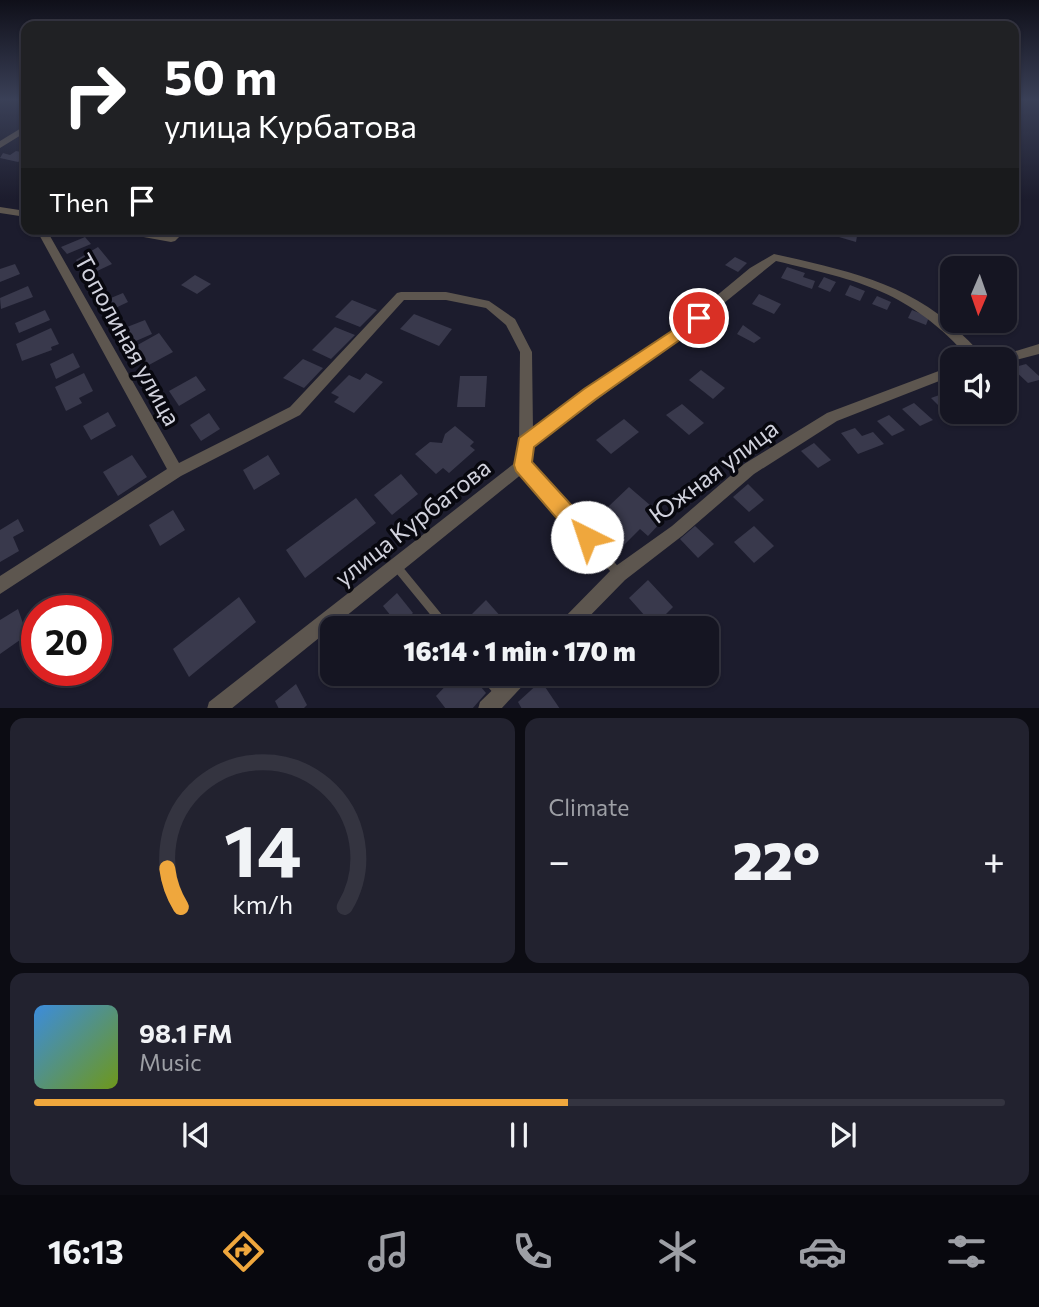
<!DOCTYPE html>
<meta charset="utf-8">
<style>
body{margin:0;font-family:Commissioner,sans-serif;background:#22222f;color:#f1f3f6;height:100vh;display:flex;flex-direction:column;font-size:26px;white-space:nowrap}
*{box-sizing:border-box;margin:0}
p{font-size:23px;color:#9d9fa5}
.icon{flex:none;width:38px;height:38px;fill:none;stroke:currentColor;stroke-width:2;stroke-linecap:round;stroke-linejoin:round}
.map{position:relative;height:708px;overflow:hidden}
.drawer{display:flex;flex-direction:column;gap:10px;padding:10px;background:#0c0c13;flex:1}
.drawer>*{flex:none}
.banner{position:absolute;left:21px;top:21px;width:998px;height:214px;border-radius:14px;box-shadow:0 2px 5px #0004,0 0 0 2px #343440;background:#202124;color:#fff;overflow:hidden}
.needle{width:46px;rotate:182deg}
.controls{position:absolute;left:940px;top:256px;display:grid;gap:14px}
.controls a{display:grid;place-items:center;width:77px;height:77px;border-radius:14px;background:#151522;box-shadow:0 2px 5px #0004,0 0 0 2px #343440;font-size:35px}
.speed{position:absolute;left:21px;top:595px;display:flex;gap:14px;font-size:35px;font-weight:700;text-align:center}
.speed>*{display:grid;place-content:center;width:91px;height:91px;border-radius:50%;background:#151522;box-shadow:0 2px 5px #0004,0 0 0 2px #343440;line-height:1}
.speed .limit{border:10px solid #d22;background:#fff;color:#111}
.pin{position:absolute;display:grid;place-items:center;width:60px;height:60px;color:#fff;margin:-30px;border:4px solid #fff;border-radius:50%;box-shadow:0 2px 7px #0007}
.me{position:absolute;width:77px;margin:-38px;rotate:319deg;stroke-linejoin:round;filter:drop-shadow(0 0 5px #0008)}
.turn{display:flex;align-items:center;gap:24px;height:147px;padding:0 28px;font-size:32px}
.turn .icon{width:91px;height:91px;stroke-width:2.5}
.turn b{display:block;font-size:49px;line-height:60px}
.then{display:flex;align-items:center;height:66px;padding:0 28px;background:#0003;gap:14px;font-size:26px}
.big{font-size:52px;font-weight:800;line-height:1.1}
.drawer .card{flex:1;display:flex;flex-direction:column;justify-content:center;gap:10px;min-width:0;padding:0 24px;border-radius:14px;background:#22222f}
.drawer .dial{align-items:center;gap:0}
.dial svg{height:182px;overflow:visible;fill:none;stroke:#343440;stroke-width:7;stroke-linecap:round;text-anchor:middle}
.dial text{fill:#f1f3f6;stroke:none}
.song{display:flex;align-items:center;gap:21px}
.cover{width:84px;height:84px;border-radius:10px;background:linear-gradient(135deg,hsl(210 70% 55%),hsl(80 70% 35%))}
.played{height:7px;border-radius:4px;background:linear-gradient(90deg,#efa73d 55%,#343440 55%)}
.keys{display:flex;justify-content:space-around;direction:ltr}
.heat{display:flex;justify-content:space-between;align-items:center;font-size:38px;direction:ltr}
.drawer .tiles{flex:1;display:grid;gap:10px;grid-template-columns:1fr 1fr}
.card:last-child{grid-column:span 2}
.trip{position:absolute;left:320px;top:616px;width:399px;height:70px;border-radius:14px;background:#151522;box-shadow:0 2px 5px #0004,0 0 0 2px #343440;font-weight:800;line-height:70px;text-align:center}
.dock{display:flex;height:112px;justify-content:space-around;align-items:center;background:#08080e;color:#9d9fa5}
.dock .icon{width:49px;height:49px}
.dock .current{color:#efa73d}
.dock b{font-size:32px;color:#f1f3f6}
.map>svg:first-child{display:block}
.building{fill:#39394c}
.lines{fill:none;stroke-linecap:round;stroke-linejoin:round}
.service-far1{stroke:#5d564f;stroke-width:7}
.service{stroke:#5d564f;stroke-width:9}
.minor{fill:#5d564f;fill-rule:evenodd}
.route{fill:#efa73d;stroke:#9b6d28;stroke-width:2}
.labels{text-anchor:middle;stroke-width:7;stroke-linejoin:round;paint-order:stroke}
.street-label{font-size:24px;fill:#d1d2dd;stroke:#08080f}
</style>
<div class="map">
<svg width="1039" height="709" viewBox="0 0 1039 709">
<rect width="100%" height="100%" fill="#1c1c2d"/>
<!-- building -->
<g class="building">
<path d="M16,151L26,153V157L18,162L0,158L3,153L10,155Z"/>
<path d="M841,229L858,230L856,242L839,237Z"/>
<path d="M85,237L91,244L67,254L61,247Z"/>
<path d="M98,247L112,264L95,272L93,269L84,272L76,260Z"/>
<path d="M735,257L747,263L738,272L725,265Z"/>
<path d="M15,264L20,274L0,282V269Z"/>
<path d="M787,267L805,273L803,277L815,281L812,289L781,278Z"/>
<path d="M195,275L211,284L197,294L181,285Z"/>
<path d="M824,277L836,282L830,292L818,287Z"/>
<path d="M850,285L865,291L860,301L845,295Z"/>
<path d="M28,286L33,297L1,309L0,298Z"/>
<path d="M123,293L128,302L107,312L101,302Z"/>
<path d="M759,294L781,304L774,314L752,304Z"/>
<path d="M877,296L891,302L887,310L872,304Z"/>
<path d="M352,300L377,310L360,327L335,317Z"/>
<path d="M45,310L50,320L19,333L15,323Z"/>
<path d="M912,310L929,317L926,325L908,318Z"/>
<path d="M414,314L452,329L439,346L400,329Z"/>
<path d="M145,320L152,334L129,344L122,329Z"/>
<path d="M743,325L761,338L754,343L737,334Z"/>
<path d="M335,327L355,335L331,359L312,350Z"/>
<path d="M51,328L59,344L51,347L52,350L22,361L16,344Z"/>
<path d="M159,333L173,352L147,366L134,347Z"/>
<path d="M73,353L80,367L56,379L50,364Z"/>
<path d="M303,359L323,368L304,388L283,378Z"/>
<path d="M1026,364L1039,376V380L1028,383L1012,368Z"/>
<path d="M701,370L725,388L713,399L689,380Z"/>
<path d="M84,373L93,391L79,398L82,403L66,411L55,387Z"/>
<path d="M366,373L383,382L354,413L334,402L339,397L331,393L349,375L360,380Z"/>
<path d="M196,376L206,390L179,406L169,391Z"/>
<path d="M460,376H487L485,407H457Z"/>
<path d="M945,393L952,400V411L958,412L948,415L931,398Z"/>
<path d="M914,403L933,420L920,426L902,409Z"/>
<path d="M682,404L704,423L689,435L666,415Z"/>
<path d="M1004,409L1010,414L994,420L985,411H1004Z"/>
<path d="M108,412L116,426L91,440L83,426Z"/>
<path d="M209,413L220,429L201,441L190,425Z"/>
<path d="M889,415L905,430L892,436L877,421Z"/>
<path d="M624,419L639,432L611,454L596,440Z"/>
<path d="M455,426L474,442L470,446L475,450L449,473L443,468L436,474L415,454L430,442L442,443L445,434Z"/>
<path d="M855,428L862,436L873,432L884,444L858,454L841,433Z"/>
<path d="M814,443L831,460L818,468L801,451Z"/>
<path d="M132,455L147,477L118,496L103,472Z"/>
<path d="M268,455L280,474L254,490L243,470Z"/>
<path d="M401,474L418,494L392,515L374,495Z"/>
<path d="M748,484L764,500L749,512L733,497Z"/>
<path d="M629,487L665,518L648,536L640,529L617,552L589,525Z"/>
<path d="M356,498L376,523L305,578L286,550Z"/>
<path d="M173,510L185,530L160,546L149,525Z"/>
<path d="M18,519L24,531L13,537L19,551L0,562V530Z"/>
<path d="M695,526L714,544L698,558L680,539Z"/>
<path d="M754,526L774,546L754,563L734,542Z"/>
<path d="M648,580L673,607L654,626L629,598Z"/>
<path d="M397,593L413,613L399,626L383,606Z"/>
<path d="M239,597L256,622L189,677L173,649Z"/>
<path d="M486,600L511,628H470L464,622Z"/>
<path d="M18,609L27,635L0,654V620Z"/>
<path d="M457,674H470L486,693L472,709H446L436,696Z"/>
<path d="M541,681L560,709H522L518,702Z"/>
<path d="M296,684L307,705L303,709H279L275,701Z"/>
</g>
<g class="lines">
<!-- service-far1 -->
<path class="service-far1" d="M523,465L557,504"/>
<!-- service -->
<g class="service">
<path d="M555,502L617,572"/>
<path d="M397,567L447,628"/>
<path d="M483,674L500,694"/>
</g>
<!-- minor -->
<g class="minor">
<path d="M23,127H26V132L0,148V141Z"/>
<path d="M0,207L26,211V217L0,213Z"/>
<path d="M36,229H46L179,463L290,407L397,293L401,292H446L489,301L515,319L532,352L533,431L674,331L750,268L774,254C840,269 908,282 958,331C967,339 977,348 984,359H970C910,291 860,281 776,261L682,337L533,447L528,469L231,709H207L209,702L516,462L519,444L520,352L506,325L486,308L446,300H404L300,415L181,476L0,594V576L167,469Z"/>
<path d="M111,229H135L169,235L176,229H187L175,241L171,242L116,232Z"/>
<path d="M1039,344V354L1004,363V359H997L999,356Z"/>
<path d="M952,366V376L837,421L754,474L682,536L625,580L578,628H558L560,622L613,568L672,526L744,464L827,413Z"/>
<path d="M509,674H531L528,680L501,709H478L480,702Z"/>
</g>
</g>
<!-- sky -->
<linearGradient id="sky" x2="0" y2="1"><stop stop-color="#0f0f19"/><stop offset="0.5" stop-color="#3a4057"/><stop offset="1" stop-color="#3a4057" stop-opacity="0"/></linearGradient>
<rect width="1039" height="199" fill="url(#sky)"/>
<!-- route -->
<path class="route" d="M699,313L705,314L707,318L705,322L596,399L534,447L532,462L594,530L597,537L594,544L587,547L579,544L516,471L514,465L519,438L584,389Z"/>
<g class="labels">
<!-- street labels -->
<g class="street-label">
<text transform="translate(127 340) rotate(61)" y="8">Тополиная улица</text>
<text transform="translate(714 472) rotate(-37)" y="8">Южная улица</text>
<text transform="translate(413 523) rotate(-38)" y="8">улица Курбатова</text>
</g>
</g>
</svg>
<div class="controls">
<a><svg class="needle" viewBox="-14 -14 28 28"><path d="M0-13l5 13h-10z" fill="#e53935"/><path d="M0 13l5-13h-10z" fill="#9d9fa5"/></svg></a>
<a><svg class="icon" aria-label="sound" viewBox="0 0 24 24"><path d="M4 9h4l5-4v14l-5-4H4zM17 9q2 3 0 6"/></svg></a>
</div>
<div class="speed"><div class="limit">20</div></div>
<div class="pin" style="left:699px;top:318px;background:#d93025"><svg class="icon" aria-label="arrive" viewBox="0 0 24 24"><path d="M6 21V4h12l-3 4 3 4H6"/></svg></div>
<svg class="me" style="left:587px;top:537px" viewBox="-20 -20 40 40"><circle r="19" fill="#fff"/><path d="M0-13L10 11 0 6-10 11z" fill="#efa73d"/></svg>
<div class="trip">16:14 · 1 min · 170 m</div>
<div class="banner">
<div class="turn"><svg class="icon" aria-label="right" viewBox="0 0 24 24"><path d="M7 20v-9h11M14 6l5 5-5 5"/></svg><div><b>50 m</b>улица Курбатова</div></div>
<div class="then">Then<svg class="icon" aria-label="arrive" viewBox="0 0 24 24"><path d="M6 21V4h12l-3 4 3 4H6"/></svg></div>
</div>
</div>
<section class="drawer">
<div class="tiles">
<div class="card dial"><svg viewBox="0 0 100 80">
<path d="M14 69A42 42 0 1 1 86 69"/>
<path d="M14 69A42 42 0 0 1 8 52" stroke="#efa73d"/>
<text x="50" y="56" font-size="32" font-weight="700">14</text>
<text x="50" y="72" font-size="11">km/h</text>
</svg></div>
<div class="card"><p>Climate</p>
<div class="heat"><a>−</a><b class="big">22°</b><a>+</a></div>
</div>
<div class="card">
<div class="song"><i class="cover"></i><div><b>98.1 FM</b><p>Music</p></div></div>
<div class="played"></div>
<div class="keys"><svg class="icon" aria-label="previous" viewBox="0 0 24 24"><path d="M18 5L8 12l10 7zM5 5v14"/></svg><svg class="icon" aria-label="pause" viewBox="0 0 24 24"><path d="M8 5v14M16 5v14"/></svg><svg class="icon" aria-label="next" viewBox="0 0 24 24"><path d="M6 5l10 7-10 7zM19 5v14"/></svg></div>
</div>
</div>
</section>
<nav class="dock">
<b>16:13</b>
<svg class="icon current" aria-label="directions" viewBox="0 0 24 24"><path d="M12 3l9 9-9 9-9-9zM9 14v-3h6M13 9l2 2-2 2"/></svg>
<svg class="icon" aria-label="music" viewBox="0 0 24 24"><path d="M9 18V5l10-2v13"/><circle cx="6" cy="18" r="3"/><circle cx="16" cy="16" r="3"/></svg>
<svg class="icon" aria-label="phone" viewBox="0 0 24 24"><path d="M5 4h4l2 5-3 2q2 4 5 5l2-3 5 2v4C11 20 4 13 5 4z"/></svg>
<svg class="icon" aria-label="climate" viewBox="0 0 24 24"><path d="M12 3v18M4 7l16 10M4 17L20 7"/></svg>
<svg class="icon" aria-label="car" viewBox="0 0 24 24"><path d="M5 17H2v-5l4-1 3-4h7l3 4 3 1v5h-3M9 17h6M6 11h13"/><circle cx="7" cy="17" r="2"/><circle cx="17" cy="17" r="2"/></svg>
<svg class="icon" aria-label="filters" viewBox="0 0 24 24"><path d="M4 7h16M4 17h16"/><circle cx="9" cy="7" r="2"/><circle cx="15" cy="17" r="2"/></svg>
</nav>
